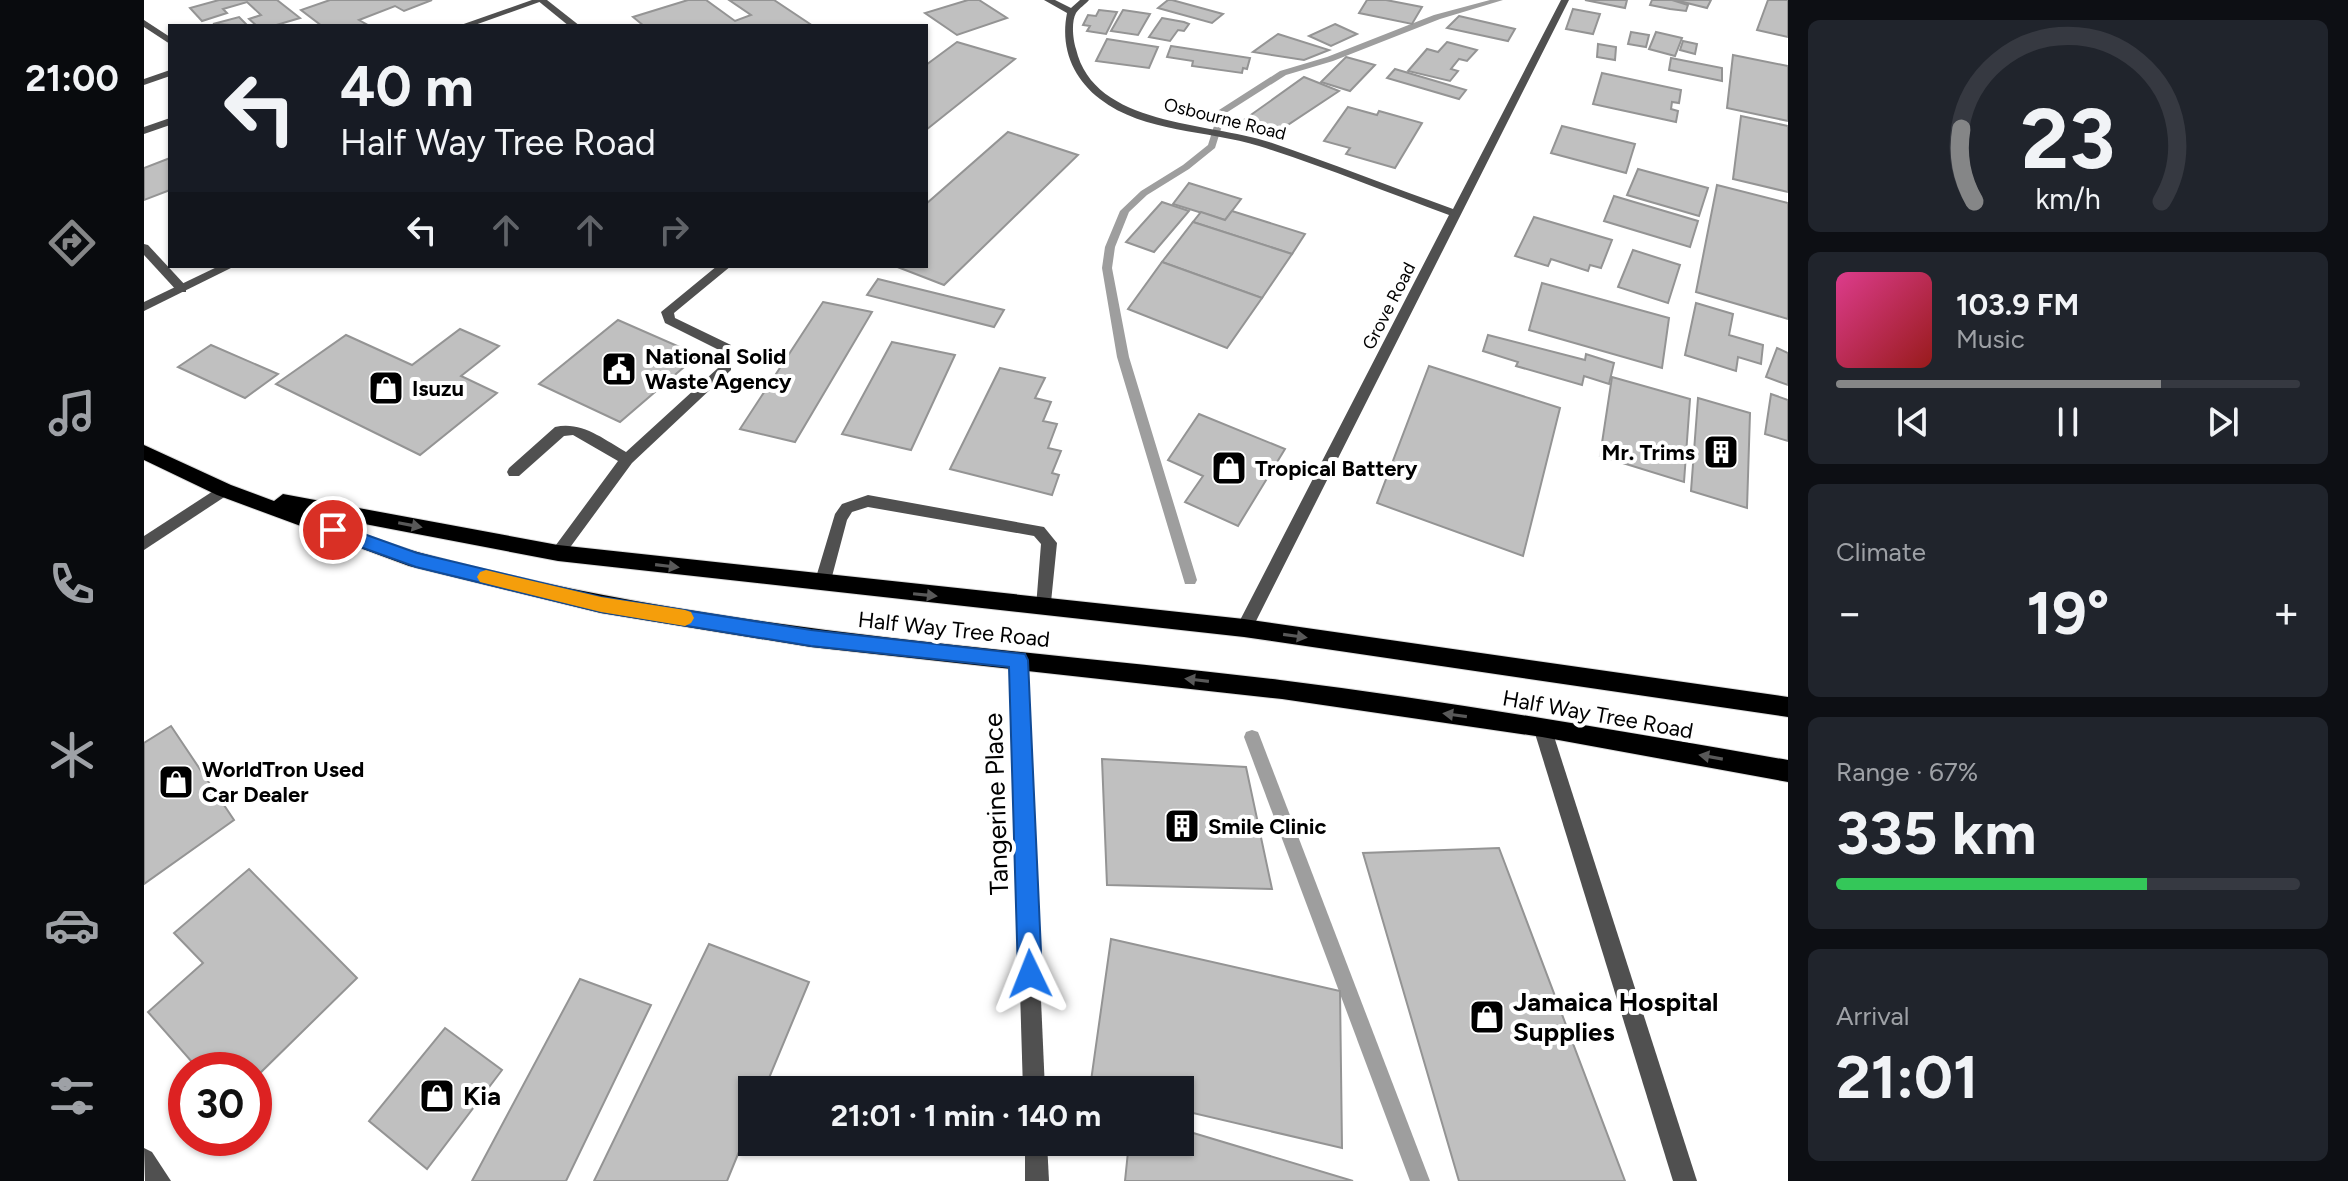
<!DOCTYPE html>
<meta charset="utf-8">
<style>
body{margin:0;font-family:Figtree,sans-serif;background:#20242c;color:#f1f3f6;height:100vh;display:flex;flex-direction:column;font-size:30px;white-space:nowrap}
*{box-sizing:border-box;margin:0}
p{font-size:26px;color:#9ea1a6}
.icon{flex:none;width:44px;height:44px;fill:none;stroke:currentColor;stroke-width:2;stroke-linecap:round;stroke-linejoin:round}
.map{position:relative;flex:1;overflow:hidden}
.side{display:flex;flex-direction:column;gap:20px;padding:20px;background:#0d0f14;width:560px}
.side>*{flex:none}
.banner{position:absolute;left:24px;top:24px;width:760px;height:244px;border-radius:0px;box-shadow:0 2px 6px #0004;background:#171b24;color:#f1f3f6;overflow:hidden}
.speed{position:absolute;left:24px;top:1052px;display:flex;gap:16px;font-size:40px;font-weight:700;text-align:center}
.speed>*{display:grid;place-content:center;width:104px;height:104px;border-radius:50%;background:#171b24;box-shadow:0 2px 6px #0004;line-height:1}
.speed .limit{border:12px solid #d22;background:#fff;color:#111}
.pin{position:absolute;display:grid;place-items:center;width:68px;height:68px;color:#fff;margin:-34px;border:4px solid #fff;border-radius:50%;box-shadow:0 2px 8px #0007}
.me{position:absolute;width:88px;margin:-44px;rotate:358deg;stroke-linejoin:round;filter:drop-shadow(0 0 6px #0008)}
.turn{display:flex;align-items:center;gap:28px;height:168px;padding:0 40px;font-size:36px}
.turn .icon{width:104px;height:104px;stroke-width:2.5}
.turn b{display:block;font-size:56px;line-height:68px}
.lanes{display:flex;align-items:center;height:76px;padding:0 40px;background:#0003;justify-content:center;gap:40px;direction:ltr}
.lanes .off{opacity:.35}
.big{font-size:60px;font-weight:700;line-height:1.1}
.side .tile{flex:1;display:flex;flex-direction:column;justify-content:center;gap:12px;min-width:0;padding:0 28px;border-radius:12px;background:#20242c}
.side .dial{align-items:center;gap:0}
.dial svg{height:208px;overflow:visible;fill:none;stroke:#363941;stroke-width:7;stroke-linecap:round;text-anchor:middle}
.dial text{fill:#f1f3f6;stroke:none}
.song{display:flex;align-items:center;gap:24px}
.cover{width:96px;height:96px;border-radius:12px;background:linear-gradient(135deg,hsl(330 70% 55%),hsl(0 70% 35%))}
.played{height:8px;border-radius:4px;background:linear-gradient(90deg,#858687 70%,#363941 70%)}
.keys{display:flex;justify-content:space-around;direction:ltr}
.heat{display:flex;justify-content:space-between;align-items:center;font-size:44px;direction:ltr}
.charge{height:12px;border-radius:6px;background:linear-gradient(90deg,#34c759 67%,#363941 0)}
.trip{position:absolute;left:594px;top:1076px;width:456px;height:80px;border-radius:0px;background:#171b24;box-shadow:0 2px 6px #0004;font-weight:700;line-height:80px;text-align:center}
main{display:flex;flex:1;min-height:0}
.dock{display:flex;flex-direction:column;width:144px;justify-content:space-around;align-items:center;background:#090b0e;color:#9ea1a6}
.dock .icon{width:56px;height:56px}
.dock .active{color:#858687}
.dock b{font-size:36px;color:#f1f3f6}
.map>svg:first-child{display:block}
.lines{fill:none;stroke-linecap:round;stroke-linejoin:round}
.stream{fill:#9e9e9e;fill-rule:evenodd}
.building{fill:#c0c0c0;stroke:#949494;stroke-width:2}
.primary-casing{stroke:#dbdbdb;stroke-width:2}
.service{fill:#505050;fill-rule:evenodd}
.minor{fill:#505050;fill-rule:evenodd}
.tertiary{fill:#505050;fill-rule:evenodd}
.primary{fill:#000;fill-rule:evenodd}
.oneway{fill:#595959}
.route{fill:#1a73e8;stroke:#114b97;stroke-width:2}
.slow{fill:#f59e0b}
.labels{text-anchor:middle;stroke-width:8;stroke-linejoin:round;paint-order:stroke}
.far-street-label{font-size:18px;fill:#000;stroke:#fff}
.poi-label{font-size:22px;font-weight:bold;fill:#000;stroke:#fff;text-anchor:start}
.street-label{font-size:22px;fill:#000;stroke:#fff}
.near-street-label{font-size:26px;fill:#000;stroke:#fff}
.near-poi-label{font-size:26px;font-weight:bold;fill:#000;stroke:#fff;text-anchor:start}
</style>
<main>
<nav class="dock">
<b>21:00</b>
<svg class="icon active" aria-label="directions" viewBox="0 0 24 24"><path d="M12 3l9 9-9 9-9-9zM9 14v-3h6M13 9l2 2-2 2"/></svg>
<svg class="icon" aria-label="music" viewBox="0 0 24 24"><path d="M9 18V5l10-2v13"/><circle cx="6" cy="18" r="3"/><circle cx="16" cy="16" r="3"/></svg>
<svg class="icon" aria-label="phone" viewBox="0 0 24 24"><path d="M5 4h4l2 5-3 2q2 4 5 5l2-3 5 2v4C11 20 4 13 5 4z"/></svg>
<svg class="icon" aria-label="climate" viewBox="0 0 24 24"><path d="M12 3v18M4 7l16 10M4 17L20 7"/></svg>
<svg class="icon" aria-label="car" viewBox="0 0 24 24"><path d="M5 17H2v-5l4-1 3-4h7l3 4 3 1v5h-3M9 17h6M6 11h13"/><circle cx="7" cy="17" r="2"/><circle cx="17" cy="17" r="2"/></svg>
<svg class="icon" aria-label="filters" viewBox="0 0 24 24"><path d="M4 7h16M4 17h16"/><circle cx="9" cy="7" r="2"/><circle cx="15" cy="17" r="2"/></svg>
</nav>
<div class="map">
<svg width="1644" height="1181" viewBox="0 0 1644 1181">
<rect width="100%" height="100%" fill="#fff"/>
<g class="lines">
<!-- stream -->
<g class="stream">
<path d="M1346,0H1359L1296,19L1189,61L1142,75L1082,113L1071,148L1045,169L1003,195L985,212L971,247L968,268L985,357L1053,580L1051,584H1041L973,357L958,268L961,247L976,211L997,191L1039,165L1064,145L1075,110L1136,71L1183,57L1290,15Z"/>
<path d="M1108,730L1114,732L1116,737L1286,1181H1266L1100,737L1102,732Z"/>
</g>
</g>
<!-- building -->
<g class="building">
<path d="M75,0H133L156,18L129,26H113L105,19L117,15L103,2L79,9L83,13L58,21L46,8Z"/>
<path d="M186,0H288L260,11L251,6L215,20L222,24L216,26H178L157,10Z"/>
<path d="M544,0H562L591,21L607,15L585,0H630L669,26H500L489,17Z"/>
<path d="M824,0H835L863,18L813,35L781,13Z"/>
<path d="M1024,0H1028L1079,14L1068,23L1014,8Z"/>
<path d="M1223,0H1242L1278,7L1268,24L1215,13Z"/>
<path d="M1441,0H1483L1481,8Z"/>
<path d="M1508,0H1528L1544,5L1542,11L1526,9L1506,5Z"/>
<path d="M1531,0H1567L1563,8Z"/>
<path d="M1624,0H1644V37L1613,30Z"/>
<path d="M1429,9L1456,14L1449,34L1422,29Z"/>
<path d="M955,10L973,12L962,34L943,31L946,26L939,25L944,15L952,16Z"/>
<path d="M979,10L1006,14L994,35L967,31Z"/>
<path d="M1315,16L1371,29L1364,41L1303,28Z"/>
<path d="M95,17L104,26L69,24Z"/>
<path d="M1018,18L1040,22L1045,24L1040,31L1034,30L1026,41L1005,37Z"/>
<path d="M1191,24L1213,34L1187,46L1165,36Z"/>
<path d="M1487,32L1505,35L1502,47L1484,44Z"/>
<path d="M1512,32L1538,38L1531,56L1505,49Z"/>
<path d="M1134,34L1185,50L1160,60L1109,52Z"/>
<path d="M963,39L1014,47L1005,68L952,61Z"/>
<path d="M1539,41L1553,44L1551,54L1536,50Z"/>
<path d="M813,42L871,59L782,130V65Z"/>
<path d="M1303,42L1333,50L1323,61L1315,59L1307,69L1314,71L1306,81L1264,71L1283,49L1294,52Z"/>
<path d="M1454,44L1472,47L1471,60L1453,57Z"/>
<path d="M1027,46L1106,58L1103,69L1099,68L1098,73L1048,66L1049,61L1023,57Z"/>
<path d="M1589,55L1644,66V121L1583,108Z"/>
<path d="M1202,57L1231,65L1206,91L1177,82Z"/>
<path d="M1527,58L1578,68V81L1525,70Z"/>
<path d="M1251,69L1322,90L1315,99L1243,78Z"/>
<path d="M1458,73L1537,90L1535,103L1528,102L1527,109L1534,111L1532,122L1449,104Z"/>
<path d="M1160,77L1195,91L1124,138L1090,127Z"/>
<path d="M1204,107L1233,115L1235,111L1278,123L1251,168L1202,154L1206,148L1180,141Z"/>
<path d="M1597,116L1644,126V192L1589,179Z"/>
<path d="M1418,126L1491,144L1482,173L1407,153Z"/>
<path d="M864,132L934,155L800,285L751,266H782V204Z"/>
<path d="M26,158V190L0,200V168Z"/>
<path d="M1494,169L1564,188L1555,216L1483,195Z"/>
<path d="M1045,183L1097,199L1081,220L1029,204Z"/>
<path d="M1573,185L1644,203V319L1552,292Z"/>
<path d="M1470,196L1554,221L1546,247L1460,221Z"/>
<path d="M1018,202L1045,211L1010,252L982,242Z"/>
<path d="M1088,211L1161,234L1148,254L1049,222L1057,212L1081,220Z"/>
<path d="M1390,217L1468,240L1457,268L1446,265L1444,271L1407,259L1404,266L1371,256Z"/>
<path d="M1049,222L1148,254L1118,298L1018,262Z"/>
<path d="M1489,250L1536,265L1524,303L1474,287Z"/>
<path d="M1018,262L1118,298L1083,348L984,309Z"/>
<path d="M734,279L860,310L850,327L723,295Z"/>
<path d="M1398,283L1525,318L1518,368L1385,330Z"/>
<path d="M679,302L728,312L651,442L596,429Z"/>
<path d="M1552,303L1589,314L1585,335L1619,345L1617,364L1594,357L1592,371L1541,355Z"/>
<path d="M474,320L554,355L476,422L395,384Z"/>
<path d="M316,329L355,346L317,376L353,393L276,455L132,384L202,335L268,365Z"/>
<path d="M1344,335L1441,360L1442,354L1470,363L1465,384L1440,376L1438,385L1372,366L1374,362L1339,351Z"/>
<path d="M748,342L811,355L767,450L698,434Z"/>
<path d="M67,345L134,374L101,398L34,367Z"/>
<path d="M1633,348L1644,353V385L1622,377Z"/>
<path d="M1285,366L1416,408L1379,556L1233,503Z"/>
<path d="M856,368L901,378L891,398L907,402L899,421L913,424L904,448L917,451L908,473L915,475L908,495L806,469Z"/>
<path d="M1468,377L1546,399L1540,482L1456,456Z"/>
<path d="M1627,394L1644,400V441L1621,434Z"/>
<path d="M1554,398L1606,413L1603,508L1547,491Z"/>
<path d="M1055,414L1141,449L1094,526L1041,502L1059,476L1024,460Z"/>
<path d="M27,726L90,820L0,884V743Z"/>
<path d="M958,759L1102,767L1128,889L963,885Z"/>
<path d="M1355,848L1481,1181H1315L1219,853Z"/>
<path d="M105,869L213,978L110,1079V1070H55L4,1012L59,963L30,933Z"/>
<path d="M967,939L1196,991L1198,1148L1036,1110V1090L946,1088Z"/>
<path d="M565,944L665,982L620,1090H608V1120L583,1181H450Z"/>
<path d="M436,979L507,1005L422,1181H328Z"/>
<path d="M301,1028L358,1070L283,1169L225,1121Z"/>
<path d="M1036,1129L1209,1181H981L985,1142H1036Z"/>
</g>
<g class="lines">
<defs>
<path id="primary" d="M0,445L87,485L130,501L139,494L414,545L1100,619L1644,697V717L1100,637L414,561L163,513C201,526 239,543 277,553C558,630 849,646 1136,680C1306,701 1475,731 1644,760V782L1398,737L1138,699L667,647L457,613L265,566L73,495L0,460Z"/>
</defs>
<!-- primary casing -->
<use href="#primary" class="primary-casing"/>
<!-- service -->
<g class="service">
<path d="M388,0H401L328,26H314Z"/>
<path d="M0,20L26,37V44L0,27Z"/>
<path d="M26,70V76L0,85V79Z"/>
<path d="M26,118V125L0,134V127Z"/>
<path d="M0,244L4,245L42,286V292H34L0,255Z"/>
<path d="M573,266H587L530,313L531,318L587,345V370L488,463L419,557H409L406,553L409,549L474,461L429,435L420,436L375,476H365L363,472L365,468L411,427C438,421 459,439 482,452L574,368L575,350L521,323L517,312Z"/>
<path d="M724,495L900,527L913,543L906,612H894L892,607L897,544L890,536L724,507L708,512L703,520L686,584L684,589H672L670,584L691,514L698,504Z"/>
<path d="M1398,719L1404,721L1407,727L1553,1181H1529L1389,727L1392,721Z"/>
<path d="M0,1148L8,1152L27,1181H1Z"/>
</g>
<!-- minor -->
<g class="minor">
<path d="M393,0H403L436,26H425Z"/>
<path d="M900,0H911L927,8L936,0H945C942,4 935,8 932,13C927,22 929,40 932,49C950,127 1065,122 1125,142C1187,163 1247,187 1309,209L1417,0H1425L1106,633L1100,635L1094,633L1092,628L1305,215C1242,192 1179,166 1115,146C1064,130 1000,133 956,99C929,78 916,48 923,13Z"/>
<path d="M75,266H91L0,311V302Z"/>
<path d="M874,653L880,655L882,660L901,1090H879L866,660L868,655Z"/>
<path d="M881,1142H903L905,1181H881Z"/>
</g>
<!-- tertiary -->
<path class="tertiary" d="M80,484L87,490L85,494L0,550V536Z"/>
<!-- primary -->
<use href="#primary" class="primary"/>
</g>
<!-- one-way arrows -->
<defs><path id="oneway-solid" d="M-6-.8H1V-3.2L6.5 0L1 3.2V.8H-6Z" transform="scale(2)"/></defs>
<g class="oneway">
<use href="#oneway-solid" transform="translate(266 525) rotate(11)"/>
<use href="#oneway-solid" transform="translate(523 566) rotate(7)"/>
<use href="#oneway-solid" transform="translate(781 595) rotate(6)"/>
<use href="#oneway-solid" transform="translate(1151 636) rotate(8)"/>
<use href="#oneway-solid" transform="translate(1053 680) rotate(-173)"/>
<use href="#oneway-solid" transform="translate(1311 715) rotate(-172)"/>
<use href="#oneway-solid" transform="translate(1567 757) rotate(-170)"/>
</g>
<!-- route -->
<path class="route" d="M189,523L273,553L457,597L667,630L881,654L884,660L898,974L894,982L886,986L878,982L874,974L865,667L667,646L457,612L272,567L183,535L181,530Z"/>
<!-- slow -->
<path class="slow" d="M342,570L457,597L541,610L547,612L550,618L547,623L541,626L457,612L336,582L333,577L336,572Z"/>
<!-- icons -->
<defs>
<symbol id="civic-square" viewBox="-11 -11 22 22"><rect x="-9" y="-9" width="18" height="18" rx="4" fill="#000" stroke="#fff"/><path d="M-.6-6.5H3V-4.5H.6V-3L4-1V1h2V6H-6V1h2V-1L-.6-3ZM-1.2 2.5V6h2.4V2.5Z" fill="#fff"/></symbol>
<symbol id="shop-square" viewBox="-11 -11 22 22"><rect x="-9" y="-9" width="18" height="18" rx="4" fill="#000" stroke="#fff"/><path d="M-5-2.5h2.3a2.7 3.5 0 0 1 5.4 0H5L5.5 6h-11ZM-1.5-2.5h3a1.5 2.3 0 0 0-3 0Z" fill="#fff"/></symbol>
<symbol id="building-square" viewBox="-11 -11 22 22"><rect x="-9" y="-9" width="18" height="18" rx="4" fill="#000" stroke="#fff"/><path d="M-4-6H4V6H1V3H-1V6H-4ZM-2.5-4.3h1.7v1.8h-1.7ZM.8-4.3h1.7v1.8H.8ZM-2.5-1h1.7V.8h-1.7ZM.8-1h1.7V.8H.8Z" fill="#fff"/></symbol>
</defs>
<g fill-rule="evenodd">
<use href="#civic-square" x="455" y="349" width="40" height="40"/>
<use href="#shop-square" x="222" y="368" width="40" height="40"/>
<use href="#building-square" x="1557" y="432" width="40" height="40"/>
<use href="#shop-square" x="1065" y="448" width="40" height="40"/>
<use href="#shop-square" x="12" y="762" width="40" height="40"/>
<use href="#building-square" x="1018" y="806" width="40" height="40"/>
<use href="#shop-square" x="1323" y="997" width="40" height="40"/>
<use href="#shop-square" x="273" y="1076" width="40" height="40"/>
</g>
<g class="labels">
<!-- far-street labels -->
<g class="far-street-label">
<text transform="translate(1081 119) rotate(14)" y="6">Osbourne Road</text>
<text transform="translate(1245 306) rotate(-63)" y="6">Grove Road</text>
</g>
<!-- poi labels -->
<g class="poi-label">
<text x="501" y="364">National Solid<tspan x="501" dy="25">Waste Agency</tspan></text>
<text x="268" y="396">Isuzu</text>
<text x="1551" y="460" text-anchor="end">Mr. Trims</text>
<text x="1111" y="476">Tropical Battery</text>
<text x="58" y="777">WorldTron Used<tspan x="58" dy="25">Car Dealer</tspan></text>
<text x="1064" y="834">Smile Clinic</text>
</g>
<!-- street labels -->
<g class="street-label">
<text transform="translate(810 629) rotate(6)" y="8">Half Way Tree Road</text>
<text transform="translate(1454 714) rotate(10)" y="8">Half Way Tree Road</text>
</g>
<!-- near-street labels -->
<g class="near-street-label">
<text transform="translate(852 804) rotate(-92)" y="9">Tangerine Place</text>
</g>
<!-- near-poi labels -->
<g class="near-poi-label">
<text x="1369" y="1011">Jamaica Hospital<tspan x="1369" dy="30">Supplies</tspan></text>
<text x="319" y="1105">Kia</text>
</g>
</g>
</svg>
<div class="speed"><div class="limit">30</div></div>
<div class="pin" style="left:189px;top:530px;background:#d93025"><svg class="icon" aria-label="arrive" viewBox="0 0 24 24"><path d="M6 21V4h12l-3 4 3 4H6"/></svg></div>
<svg class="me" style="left:886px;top:974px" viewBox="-20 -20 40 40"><path d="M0-17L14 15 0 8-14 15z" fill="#1a73e8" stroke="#fff" stroke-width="4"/></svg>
<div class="trip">21:01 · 1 min · 140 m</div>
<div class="banner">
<div class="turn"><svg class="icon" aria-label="left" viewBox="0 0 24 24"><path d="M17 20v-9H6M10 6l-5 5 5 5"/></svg><div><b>40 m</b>Half Way Tree Road</div></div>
<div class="lanes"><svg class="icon" aria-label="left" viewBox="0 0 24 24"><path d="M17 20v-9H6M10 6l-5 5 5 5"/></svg><svg class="icon off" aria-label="ahead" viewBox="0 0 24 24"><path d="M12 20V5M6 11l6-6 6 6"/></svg><svg class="icon off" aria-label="ahead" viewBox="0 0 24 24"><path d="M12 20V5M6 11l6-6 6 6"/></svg><svg class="icon off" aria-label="right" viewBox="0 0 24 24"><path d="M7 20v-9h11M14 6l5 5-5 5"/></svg></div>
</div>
</div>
<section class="side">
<div class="tile dial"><svg viewBox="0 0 100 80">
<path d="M14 69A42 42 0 1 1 86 69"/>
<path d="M14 69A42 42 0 0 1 9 41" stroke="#858687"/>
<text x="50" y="56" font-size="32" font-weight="700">23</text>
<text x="50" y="72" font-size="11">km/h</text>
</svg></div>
<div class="tile">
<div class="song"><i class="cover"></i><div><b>103.9 FM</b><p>Music</p></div></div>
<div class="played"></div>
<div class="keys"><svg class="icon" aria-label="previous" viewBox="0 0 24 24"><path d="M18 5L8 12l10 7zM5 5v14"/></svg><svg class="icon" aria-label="pause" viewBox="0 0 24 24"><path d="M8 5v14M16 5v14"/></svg><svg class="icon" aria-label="next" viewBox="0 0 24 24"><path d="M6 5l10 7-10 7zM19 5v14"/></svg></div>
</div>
<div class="tile"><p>Climate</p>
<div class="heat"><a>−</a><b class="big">19°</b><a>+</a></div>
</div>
<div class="tile"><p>Range · 67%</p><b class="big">335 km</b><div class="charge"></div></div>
<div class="tile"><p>Arrival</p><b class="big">21:01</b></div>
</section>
</main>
